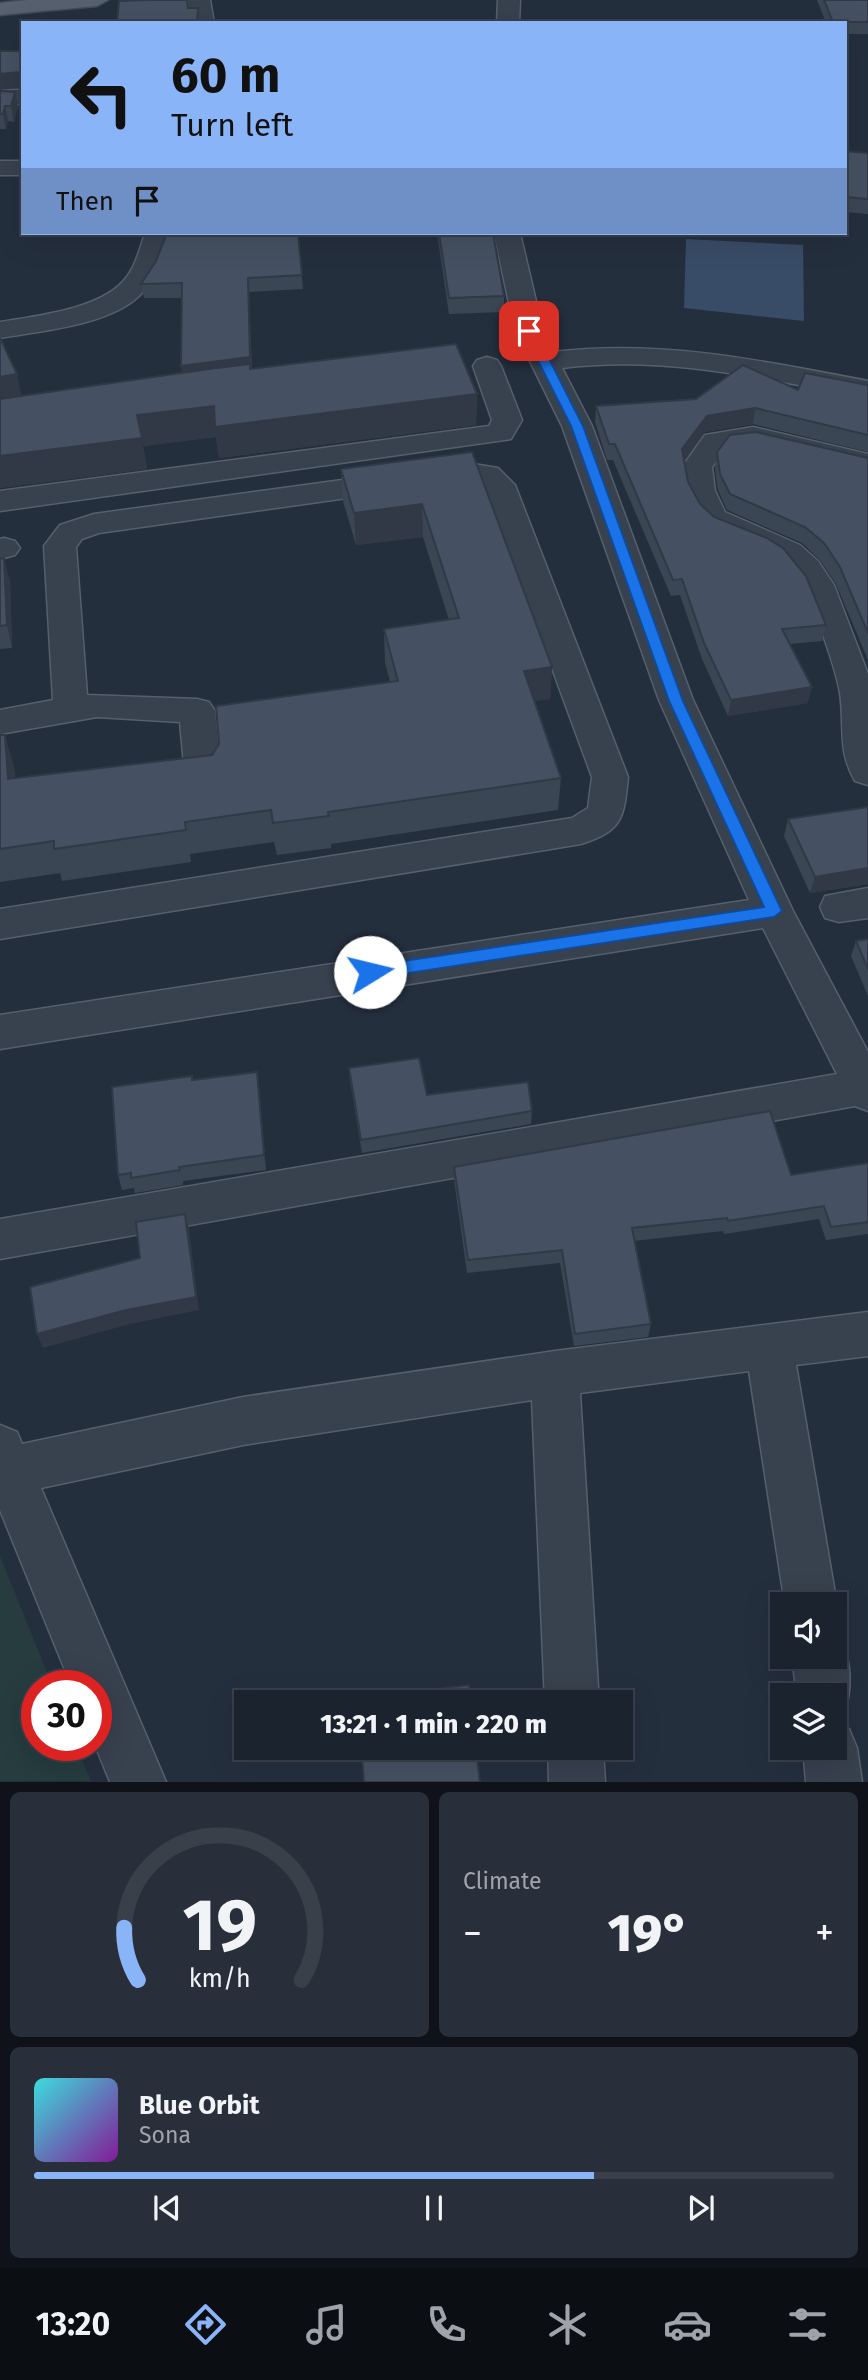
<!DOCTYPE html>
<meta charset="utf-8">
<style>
body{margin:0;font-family:"Fira Sans",sans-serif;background:#282f3a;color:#f1f3f6;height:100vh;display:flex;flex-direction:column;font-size:26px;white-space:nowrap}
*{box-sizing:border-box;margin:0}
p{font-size:23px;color:#a0a4aa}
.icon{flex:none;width:38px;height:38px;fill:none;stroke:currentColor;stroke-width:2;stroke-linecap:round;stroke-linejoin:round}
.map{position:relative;height:1782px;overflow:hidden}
.panel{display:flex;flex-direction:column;gap:10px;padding:10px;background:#0f1319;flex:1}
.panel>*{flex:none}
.guide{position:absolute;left:21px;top:21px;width:826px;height:214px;border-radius:0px;box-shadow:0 7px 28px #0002,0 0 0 2px #39404a;background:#8ab4f8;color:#111;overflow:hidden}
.controls{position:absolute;left:770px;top:1592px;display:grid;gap:14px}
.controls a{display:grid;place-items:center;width:77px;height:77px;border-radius:0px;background:#1b232e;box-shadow:0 7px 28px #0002,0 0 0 2px #39404a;font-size:35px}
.speed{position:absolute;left:21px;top:1670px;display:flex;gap:14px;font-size:35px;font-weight:700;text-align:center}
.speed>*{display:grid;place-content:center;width:91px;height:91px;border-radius:50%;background:#1b232e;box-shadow:0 7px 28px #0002,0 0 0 2px #39404a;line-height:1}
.speed .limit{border:10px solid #d22;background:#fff;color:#111}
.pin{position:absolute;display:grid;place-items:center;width:60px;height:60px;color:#fff;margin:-30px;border-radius:14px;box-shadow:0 4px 10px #0006}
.me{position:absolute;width:77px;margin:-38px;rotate:81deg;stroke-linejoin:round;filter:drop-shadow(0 0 5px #0008)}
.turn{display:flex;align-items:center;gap:24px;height:147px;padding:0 35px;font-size:32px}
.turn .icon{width:91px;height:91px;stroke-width:2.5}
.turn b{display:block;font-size:49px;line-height:60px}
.then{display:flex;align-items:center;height:66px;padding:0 35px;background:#0003;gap:14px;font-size:26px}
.big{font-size:52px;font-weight:800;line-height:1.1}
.panel .widget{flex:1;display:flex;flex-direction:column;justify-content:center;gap:10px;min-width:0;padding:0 24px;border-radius:10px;background:#282f3a}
.panel .dial{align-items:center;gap:0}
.dial svg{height:182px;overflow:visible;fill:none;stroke:#39404a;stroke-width:7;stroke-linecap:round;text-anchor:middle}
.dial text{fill:#f1f3f6;stroke:none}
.song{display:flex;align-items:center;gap:21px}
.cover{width:84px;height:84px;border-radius:10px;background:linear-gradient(135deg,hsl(180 70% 55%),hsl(290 70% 35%))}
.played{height:7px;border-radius:4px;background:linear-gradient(90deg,#8ab4f8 70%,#39404a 70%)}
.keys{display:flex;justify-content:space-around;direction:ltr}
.heat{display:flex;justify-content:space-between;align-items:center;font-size:38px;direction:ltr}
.panel .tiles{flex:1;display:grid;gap:10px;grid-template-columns:1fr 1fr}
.widget:last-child{grid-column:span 2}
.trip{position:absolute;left:234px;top:1690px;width:399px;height:70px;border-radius:0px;background:#1b232e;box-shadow:0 7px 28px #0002,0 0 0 2px #39404a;font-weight:800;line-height:70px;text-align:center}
.tab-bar{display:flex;height:112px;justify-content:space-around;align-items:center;background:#0b0e12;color:#a0a4aa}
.tab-bar .icon{width:49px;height:49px}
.tab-bar .current{color:#8ab4f8}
.tab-bar b{font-size:32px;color:#f1f3f6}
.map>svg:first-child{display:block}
.green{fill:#263c3f}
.water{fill:#394c67}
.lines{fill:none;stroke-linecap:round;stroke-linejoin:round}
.minor-casing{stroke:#565f6c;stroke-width:3}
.major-casing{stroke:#414a57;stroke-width:3}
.minor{fill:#38414e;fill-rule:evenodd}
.major{fill:#56606e;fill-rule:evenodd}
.wall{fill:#3b4654}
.shaded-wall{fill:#303945}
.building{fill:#455162;stroke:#303945;stroke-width:2}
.route{fill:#1a73e8;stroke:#114b97;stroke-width:2}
</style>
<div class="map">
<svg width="868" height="1782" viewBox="0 0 868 1782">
<rect width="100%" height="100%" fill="#242f3e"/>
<!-- green -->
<path class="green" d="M0,1556L52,1685H37V1745H76L91,1781H0Z"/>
<!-- water -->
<path class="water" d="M686,239L803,245L804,321L684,308Z"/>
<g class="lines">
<defs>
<g id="minor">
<path d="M188,0H210L214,23H192Z"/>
<path d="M498,0H520L519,23H497Z"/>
<rect x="0" y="90" width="23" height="14"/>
<rect x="0" y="161" width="23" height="14"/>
<path d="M145,233H171C164,255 157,279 139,296C109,325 41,331 0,338V322C36,316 103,309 126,278C136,265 140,248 145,233Z"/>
<path d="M494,233H520L543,331L553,352C660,339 764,361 868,381V399C767,379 665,355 562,368L592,426L693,700L793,911L868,1052V1111L855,1106L0,1259V1219L837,1074L763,928L0,1049V1015L749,900L659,700L562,426L515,331Z"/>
<path d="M487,357L497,360L501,366L522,420L511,439L0,511V491L489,426L492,420L473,366L477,360Z"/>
<path d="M753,427L868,454V472L753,445L726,449L712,467L715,491L725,512L800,545L818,561L834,585L868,674V785L855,781C837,750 845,727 840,693C836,669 813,601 799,582C758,520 693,567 682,467L705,435Z"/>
<path d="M467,463L498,468L515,485L628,777C624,817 623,831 581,844L0,939V909L572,818L588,808L592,777L486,489L478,483L467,481L99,533L82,539L76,547L87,695L197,699L209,702L215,711L221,776L216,785L173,793L160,789L155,780L160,771L184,765L180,722L97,717L0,734V710L53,700L44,546L60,525L94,514Z"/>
<path d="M4,538L15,541L20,548L15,555L0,559V539Z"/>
<path d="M868,888V918L839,922L825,918L820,907L825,896Z"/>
<path d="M868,1312V1356L796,1365L837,1605L835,1611V1605H785L749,1371L580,1393L599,1703H545L532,1400L243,1445L41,1488L166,1782H110L95,1745L96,1685H71L0,1510V1425L17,1432L22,1444L243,1397L555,1351Z"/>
<path d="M835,1637C854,1654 852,1694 843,1715L835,1719V1696H797L792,1657H835Z"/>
<path d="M835,1722L849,1729L857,1748L862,1782H806L803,1748H835Z"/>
<path d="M548,1748H603L605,1782H549Z"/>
</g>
<path id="major" d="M27,0H108L97,6L0,15V3Z"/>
</defs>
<!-- minor casing -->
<use href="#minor" class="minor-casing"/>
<!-- major casing -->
<use href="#major" class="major-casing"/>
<!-- minor -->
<use href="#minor" class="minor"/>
<!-- major -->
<use href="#major" class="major"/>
</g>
<!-- wall -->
<g class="wall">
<path d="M817,0H868V34H845V23H826Z"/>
<path d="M0,91L15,92L18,107L14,122L8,121L6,129H0Z"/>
<path d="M845,151L868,153V214L845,212Z"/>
<path d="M298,233L303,289L249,292L252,369L477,394L476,425L219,458L216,437L143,446L147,469L0,488L17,374L21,396L182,373V298H144L141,284Z"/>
<path d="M437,233H493L504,296V312L449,314Z"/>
<path d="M868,385V452L753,424L705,432L684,460L688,482L700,504L826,625L822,641L790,644L808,703L728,716L702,659L680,595L671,596L613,460H607L595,422L596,406Z"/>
<path d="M472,452L552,667L550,699L534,701L561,778L558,810L331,844V848L277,855L274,842L190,854L191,862L62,881L60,873L0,882V735L14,767L15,778L212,755L390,682L385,662L384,629L449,620L423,537L356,545L343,501L341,469Z"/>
<path d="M717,452L868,458V660L836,584L820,560L802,543L727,510L718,490L715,468Z"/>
<path d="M0,559L10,581L12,648L0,649Z"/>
<path d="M868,807V884L810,893L784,836L788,819Z"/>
<path d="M868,939V996L851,956L856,941Z"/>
<path d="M349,1068L427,1095L532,1111L531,1124L362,1153L350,1081Z"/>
<path d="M193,1080L259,1087L266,1170L183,1181V1185L135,1193L134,1188L122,1190L118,1175Z"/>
<path d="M868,1163V1234L826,1240L819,1219L724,1234L723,1231L634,1241L651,1324L648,1337L574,1346L560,1263L467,1273L454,1180V1167L791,1175Z"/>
</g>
<!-- shaded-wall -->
<g class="shaded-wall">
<path d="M23,63V87L0,90V74Z"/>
<path d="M15,92L18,107L14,122L11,106Z"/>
<path d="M5,106L8,121L6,129L3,114Z"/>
<path d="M248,278L252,372L183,381L181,366Z"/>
<path d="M17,374L23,405L0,409V377Z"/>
<path d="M477,394L476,425L219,458L216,437L143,446L147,469L0,488V456L137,415L214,406Z"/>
<path d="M755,408L753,424L705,432L680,465L682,449L707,416Z"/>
<path d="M422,504L423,537L356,545L354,513Z"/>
<path d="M4,558L10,581L12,648L7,625Z"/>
<path d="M552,667L550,699L522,703L524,671Z"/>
<path d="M812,687L808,703L728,716L731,700Z"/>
<path d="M5,735L14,767L17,811L8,779Z"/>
<path d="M868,868V884L810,893L815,877Z"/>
<path d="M257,1072L259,1087L266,1170L264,1155Z"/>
<path d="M185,1214L189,1228L199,1310L130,1324L43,1348L37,1334L126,1310Z"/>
</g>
<!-- building -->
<g class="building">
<path d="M148,0H187L188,8H198L197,23H117L119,1Z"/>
<path d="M824,0H868V22H833Z"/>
<path d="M0,51H23V63L20,72L0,74Z"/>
<path d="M0,91L15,92L11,106H5L3,114H0Z"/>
<path d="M845,151L868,153V199L845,197Z"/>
<path d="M167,233H298L302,275L248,278L250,357L181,366L182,283L141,284L156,261Z"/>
<path d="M439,233H493L504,296L449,298Z"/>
<path d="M0,338L17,374L0,377Z"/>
<path d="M456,344L477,394L215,427L214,406L137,415L142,438L0,456V399L216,368L250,364V369Z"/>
<path d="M743,365L798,390L805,373L868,385V435L755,408L707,416L682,449L688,482L700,504L714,517L767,538L784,549L806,576L826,625L782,629L812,687L731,700L704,643L682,579L673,580L615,444H609L596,406L696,399Z"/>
<path d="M756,432L868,458V633L840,567L824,543L805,527L730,494L720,474L717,452L730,435Z"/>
<path d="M472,452L552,667L524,671L561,778L328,812L329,816L273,823L271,810L185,822L186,830L54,849V841L0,849V735H5L8,779L212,755L219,744L216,706L398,681L384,629L459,618L422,504L354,513L341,469Z"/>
<path d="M4,558L7,625L0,626V559Z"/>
<path d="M868,807V868L815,877L788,819Z"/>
<path d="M868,939V969L856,941Z"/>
<path d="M419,1058L427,1095L528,1082L532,1111L361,1140L349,1068Z"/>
<path d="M257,1072L264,1155L179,1167L180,1170L131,1178V1173L118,1175L112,1087L192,1076V1080Z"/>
<path d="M770,1111L791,1175L868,1163V1222L831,1227L824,1206L728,1221L727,1218L632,1228L651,1324L575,1334L562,1250L468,1260L454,1167Z"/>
<path d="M185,1214L196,1297L126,1310L37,1334L30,1287L140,1258L136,1222Z"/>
<path d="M469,1685L471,1703H357V1699Z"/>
<path d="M361,1748H476L480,1782H364Z"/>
</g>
<!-- route -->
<path class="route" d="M529,328L535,331L583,426L683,701L782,911L774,917L370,979L362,972L370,966L764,907L669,701L571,426L523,331Z"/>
</svg>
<div class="controls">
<a><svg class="icon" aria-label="sound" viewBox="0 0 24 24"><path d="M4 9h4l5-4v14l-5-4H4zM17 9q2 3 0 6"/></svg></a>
<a><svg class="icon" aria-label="layers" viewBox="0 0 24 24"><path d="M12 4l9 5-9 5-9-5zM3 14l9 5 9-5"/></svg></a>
</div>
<div class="speed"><div class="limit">30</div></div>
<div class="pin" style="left:529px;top:331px;background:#d93025"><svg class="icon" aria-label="arrive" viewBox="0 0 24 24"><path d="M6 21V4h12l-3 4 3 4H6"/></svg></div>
<svg class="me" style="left:370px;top:972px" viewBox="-20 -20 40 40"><circle r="19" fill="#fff"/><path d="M0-13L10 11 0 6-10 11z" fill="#1a73e8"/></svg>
<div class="trip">13:21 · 1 min · 220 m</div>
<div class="guide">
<div class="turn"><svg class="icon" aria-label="left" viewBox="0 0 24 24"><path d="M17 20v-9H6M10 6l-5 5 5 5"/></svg><div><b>60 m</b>Turn left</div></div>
<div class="then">Then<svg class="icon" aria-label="arrive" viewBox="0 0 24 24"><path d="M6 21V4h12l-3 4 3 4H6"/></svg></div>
</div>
</div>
<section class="panel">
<div class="tiles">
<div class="widget dial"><svg viewBox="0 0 100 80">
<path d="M14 69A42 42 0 1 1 86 69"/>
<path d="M14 69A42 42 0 0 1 8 46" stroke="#8ab4f8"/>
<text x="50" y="56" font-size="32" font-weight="700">19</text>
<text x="50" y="72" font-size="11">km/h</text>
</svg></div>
<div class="widget"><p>Climate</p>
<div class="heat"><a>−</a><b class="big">19°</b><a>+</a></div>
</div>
<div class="widget">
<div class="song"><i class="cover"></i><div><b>Blue Orbit</b><p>Sona</p></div></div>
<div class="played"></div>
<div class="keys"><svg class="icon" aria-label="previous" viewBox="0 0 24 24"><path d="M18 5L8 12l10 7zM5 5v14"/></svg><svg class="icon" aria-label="pause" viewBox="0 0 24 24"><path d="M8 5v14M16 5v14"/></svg><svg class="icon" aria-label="next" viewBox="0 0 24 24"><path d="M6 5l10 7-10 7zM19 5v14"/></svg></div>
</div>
</div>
</section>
<nav class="tab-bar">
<b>13:20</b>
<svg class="icon current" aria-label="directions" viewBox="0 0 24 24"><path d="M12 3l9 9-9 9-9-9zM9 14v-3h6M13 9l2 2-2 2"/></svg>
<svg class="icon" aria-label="music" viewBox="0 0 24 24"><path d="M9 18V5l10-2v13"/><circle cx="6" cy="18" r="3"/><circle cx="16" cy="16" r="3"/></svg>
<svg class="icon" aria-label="phone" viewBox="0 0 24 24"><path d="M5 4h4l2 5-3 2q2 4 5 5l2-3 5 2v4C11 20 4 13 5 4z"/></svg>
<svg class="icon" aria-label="climate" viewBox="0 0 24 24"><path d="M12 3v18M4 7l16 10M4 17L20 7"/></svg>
<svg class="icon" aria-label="car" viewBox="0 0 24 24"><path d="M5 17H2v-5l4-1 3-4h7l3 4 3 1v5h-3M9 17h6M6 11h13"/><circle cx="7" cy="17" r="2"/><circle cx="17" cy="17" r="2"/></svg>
<svg class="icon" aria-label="filters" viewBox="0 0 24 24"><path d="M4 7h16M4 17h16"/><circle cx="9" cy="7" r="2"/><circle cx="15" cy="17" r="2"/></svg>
</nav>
